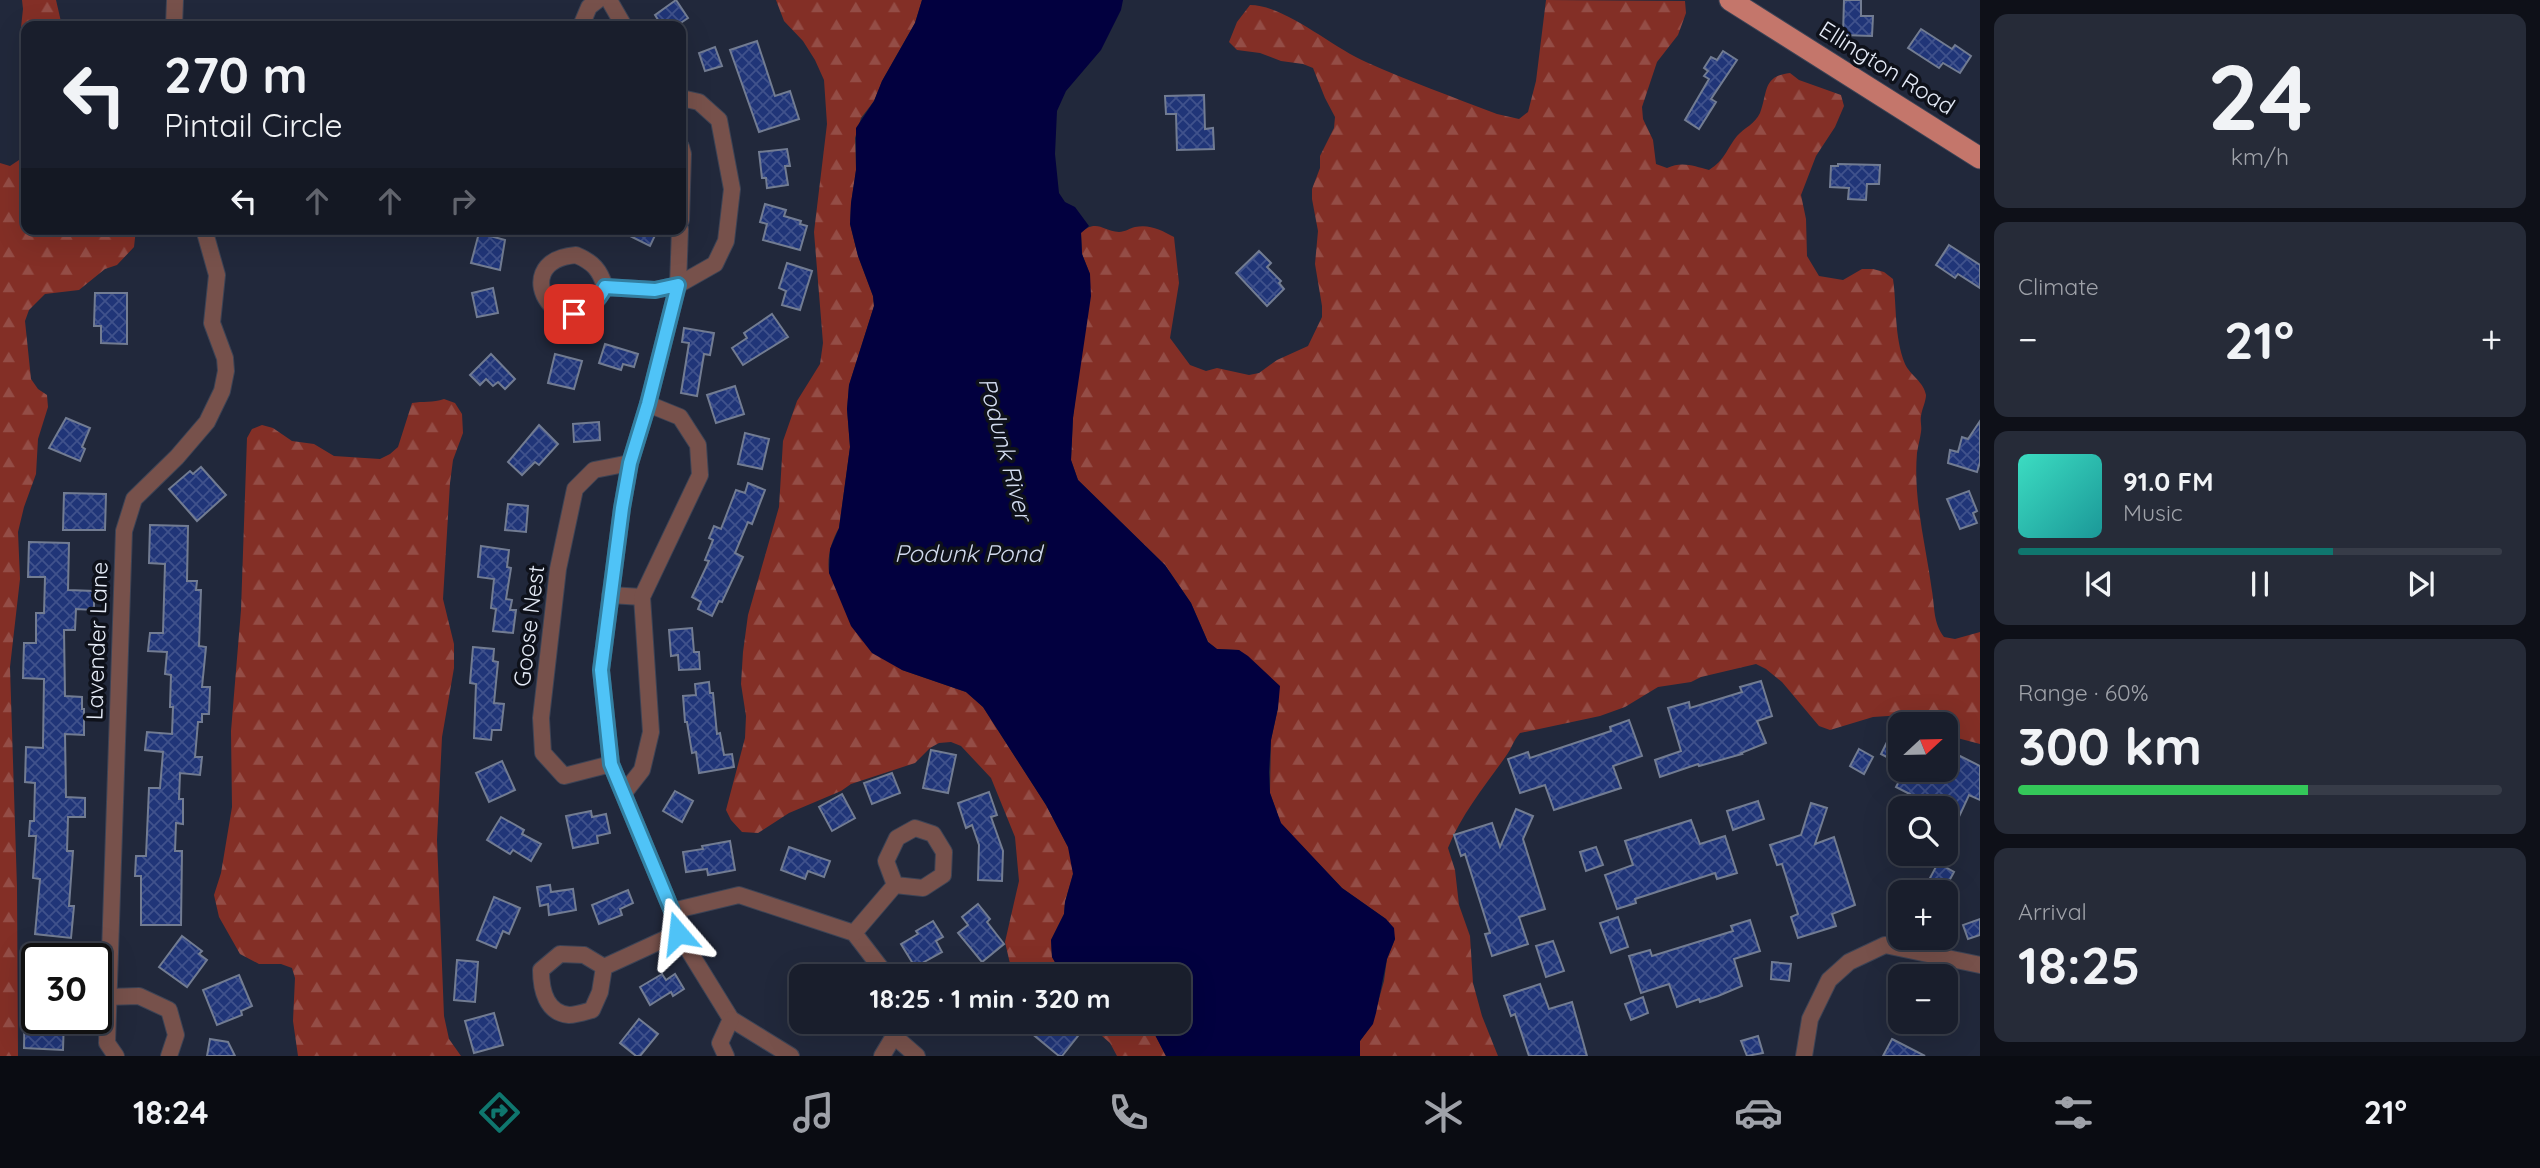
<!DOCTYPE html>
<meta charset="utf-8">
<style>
body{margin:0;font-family:Quicksand,sans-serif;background:#262b38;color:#f1f3f6;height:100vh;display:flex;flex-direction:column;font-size:26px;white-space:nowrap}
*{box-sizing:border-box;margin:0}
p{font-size:23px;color:#9fa2a9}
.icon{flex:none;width:38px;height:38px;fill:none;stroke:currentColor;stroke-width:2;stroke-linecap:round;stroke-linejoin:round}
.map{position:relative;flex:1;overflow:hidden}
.drawer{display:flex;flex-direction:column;gap:14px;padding:14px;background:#0e1018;width:560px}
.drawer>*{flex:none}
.banner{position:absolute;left:21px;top:21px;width:665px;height:214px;border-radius:14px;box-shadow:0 7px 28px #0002,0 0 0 2px #373c48;background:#191e2c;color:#f1f3f6;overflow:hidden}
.needle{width:46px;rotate:68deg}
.fabs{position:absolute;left:1888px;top:712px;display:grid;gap:14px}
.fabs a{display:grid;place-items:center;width:70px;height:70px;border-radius:14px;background:#191e2c;box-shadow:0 7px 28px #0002,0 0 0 2px #373c48;font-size:35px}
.speed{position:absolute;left:21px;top:943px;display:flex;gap:14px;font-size:35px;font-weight:700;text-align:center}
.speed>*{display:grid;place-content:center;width:91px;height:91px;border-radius:50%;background:#191e2c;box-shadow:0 7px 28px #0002,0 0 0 2px #373c48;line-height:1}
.speed .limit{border:4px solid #111;border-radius:10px;background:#fff;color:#111}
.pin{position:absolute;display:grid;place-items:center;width:60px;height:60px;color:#fff;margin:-30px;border-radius:14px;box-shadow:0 4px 10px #0006}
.me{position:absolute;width:77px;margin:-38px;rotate:343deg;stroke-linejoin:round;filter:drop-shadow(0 0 5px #0008)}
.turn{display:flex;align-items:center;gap:24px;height:147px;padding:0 28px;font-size:32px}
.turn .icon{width:91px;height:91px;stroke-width:2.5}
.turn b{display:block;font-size:49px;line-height:60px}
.lanes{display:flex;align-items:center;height:66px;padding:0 28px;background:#0003;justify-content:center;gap:35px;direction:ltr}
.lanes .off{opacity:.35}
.big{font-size:52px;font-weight:700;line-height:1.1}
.drawer .tile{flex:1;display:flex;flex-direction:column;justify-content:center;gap:10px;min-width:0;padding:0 24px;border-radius:14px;background:#262b38}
.drawer .dial{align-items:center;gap:0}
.dial b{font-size:91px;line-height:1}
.song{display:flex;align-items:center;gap:21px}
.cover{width:84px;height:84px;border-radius:10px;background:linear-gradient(135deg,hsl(170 70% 55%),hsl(180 70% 35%))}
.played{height:7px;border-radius:4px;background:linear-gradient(90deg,#0f766e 65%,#373c48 65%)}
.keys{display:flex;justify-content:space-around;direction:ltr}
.heat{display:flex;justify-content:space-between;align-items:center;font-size:38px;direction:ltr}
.charge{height:10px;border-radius:5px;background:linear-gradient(90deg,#34c759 60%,#373c48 0)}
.trip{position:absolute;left:789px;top:964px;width:402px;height:70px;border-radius:14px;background:#191e2c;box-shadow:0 7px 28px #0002,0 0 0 2px #373c48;font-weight:700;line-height:70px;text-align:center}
.tab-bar{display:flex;height:112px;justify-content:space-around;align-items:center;background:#0a0c12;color:#9fa2a9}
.tab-bar .icon{width:49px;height:49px}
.tab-bar .on{color:#0f766e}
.tab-bar b{font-size:32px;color:#f1f3f6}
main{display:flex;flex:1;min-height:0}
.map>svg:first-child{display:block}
.forest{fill:url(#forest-firs)}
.water{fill:#02003f}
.building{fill:url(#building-cross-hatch);stroke:#727c92;stroke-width:2}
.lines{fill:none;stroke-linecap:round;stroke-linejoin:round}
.minor-casing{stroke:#3c4355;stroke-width:18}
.primary-casing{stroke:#3c4355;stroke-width:23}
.minor{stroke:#77514b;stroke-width:16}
.primary{stroke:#c4766b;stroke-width:21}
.route-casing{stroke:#337fa1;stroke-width:18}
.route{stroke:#4fc3f7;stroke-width:12}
.labels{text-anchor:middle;stroke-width:7;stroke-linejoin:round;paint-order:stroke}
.street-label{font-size:23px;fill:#e5ebf7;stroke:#0e111a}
.water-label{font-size:24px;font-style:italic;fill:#d1daee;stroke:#0e111a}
</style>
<main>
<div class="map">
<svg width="1980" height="1056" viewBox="0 0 1980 1056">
<defs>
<pattern id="forest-firs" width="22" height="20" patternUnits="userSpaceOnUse" patternTransform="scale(1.75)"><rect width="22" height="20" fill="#832f26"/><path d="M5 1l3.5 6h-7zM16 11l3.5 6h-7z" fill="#944d46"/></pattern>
<pattern id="building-cross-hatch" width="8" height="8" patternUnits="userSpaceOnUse" patternTransform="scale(1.75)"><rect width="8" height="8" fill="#203578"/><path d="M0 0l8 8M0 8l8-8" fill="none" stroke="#40528c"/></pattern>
</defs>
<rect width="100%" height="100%" fill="#21283b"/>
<!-- forest -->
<g class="forest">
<path d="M22,0H56L62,26H26V229H136L134,247L117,265L105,269L79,290L45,294L29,310L25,321L31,379L38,389L47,395L48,407L38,439L36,474L24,507L18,532L20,579L10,667L17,887L18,1056H0V163L10,166L19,160V131L25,87L19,46L23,9Z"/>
<path d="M776,0H922L915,23L882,81L874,101L861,118L855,138L856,170L851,203L850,224L858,256L873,296L874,306L849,385L847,409L850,447L839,528C831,542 827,556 829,573L902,670L966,692L983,707L1046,805L1068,847L1073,862V874L1065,902L1064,914L1051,940L1052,957L1063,976H1019L1011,968L1005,942L1019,881L1015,837L991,778L961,746L951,742L939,743L930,748L915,763L851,784L841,791L789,813L758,833L742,832L731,820L726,810L745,738L746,716L741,684L743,652L748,615L779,507L783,441L797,401L820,364L823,343L814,232L827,124L824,80L815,60L803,41L784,21Z"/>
<path d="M1546,0L1685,1L1686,13L1678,35L1657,62L1642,107L1643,119L1653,140L1656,164L1667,168C1682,161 1694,166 1709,170C1725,160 1726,150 1737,136C1744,128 1755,124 1760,113C1768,93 1762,76 1790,73L1799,80L1841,95L1844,106L1835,127L1816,156L1801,195L1806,219L1807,256L1819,276L1843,280L1862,269H1873L1884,272L1893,279C1897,307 1894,336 1905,364C1910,375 1924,382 1926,395C1926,401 1922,409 1921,416C1920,421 1922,426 1921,432C1920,439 1918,446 1917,453C1913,500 1926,545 1932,591C1935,609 1933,622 1944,637L1955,639L1980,632V744L1946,735V724H1931L1918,714L1873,717L1830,730L1819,726L1782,682L1766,669L1756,664L1701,677L1691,682L1658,687L1625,707L1600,716L1520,733C1513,741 1512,748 1506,756C1485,786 1462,813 1448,848L1455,870L1459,905L1470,936L1473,983L1482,1016L1498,1056H1360V1041L1372,1024L1384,981L1387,959L1395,939L1386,919L1342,888L1281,824L1270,793L1271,740L1278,708L1239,650L1217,649L1208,642L1191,603L1165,565L1078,480L1071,460L1073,418L1090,274L1082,254L1081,232C1098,219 1102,231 1119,232C1125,232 1130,228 1135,227C1150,224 1161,230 1174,237L1179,283L1170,338L1190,365L1206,371L1217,368L1249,375L1259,373L1277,360L1308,346L1322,317V306L1315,264L1318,231L1312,199V189L1320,168V156L1334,128L1335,117L1325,98L1313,68L1303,64L1281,61L1260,53L1237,50L1229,42L1237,22L1250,5C1285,5 1333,48 1366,62C1408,81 1453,97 1497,114L1519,119L1528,112L1536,81Z"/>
<path d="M444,399L455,403L462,414L463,433L453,460L450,483L443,599L454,644V668L442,737L437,840L444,1016L449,1039L461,1056H298L293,1021L295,978L292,968L281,964H259L240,954L219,917L214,895L221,873L232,807L231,731L241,610L247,438L252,429L262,425L273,428L292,441L314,444L334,456L380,459L390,454L398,447L412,403C423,401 433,403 444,399Z"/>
<path d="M1086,1022H1141L1153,1031L1166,1056H1117L1110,1043Z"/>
</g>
<!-- water -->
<path class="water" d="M922,0H1123L1121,10L1101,50L1066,91L1057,111L1055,154L1059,193L1065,202L1075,207L1089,226L1081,233L1082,254L1090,274L1091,296L1073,418L1071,460L1078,480L1165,565L1191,603L1208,642L1217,649L1239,650L1248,656L1280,686L1278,708L1271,740L1269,772L1270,793L1281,823L1342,888L1386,919L1394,928L1395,939L1387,959L1376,1013L1373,1024L1360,1041V1056H1166L1153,1031L1141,1022H1180V976H1063L1052,957L1051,940L1064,914L1065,902L1073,874L1068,847L1046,805L983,707L966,692L902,670L872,653L851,626L829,573L830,549L839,528L850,447L847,409L849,385L874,306L873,296L858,256L850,224L851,203L856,170V128L874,101L882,81L915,23Z"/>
<!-- building -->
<g class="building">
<path d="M676,0L688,18L676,26H662L655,15Z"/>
<path d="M1844,0H1861V16H1873L1872,36L1843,35Z"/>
<path d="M1921,29L1952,49L1955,45L1971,56L1960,73L1943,63L1939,68L1908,48Z"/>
<path d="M757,41L775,96L790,91L799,119L759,132L730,50Z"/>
<path d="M715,47L722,66L705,71L699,53Z"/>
<path d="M1723,51L1737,60L1711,99L1716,102L1699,129L1685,120L1709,79L1704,76L1708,71L1704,68L1711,57L1717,60Z"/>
<path d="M1204,95L1205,129L1213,128L1214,149L1177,150L1176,114H1166L1165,96Z"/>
<path d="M787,149L790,166H785L788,185L767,188L766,178H762L759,152Z"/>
<path d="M1838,164L1880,165L1879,184H1867L1866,200L1848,199L1849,188L1830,187L1831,166H1838Z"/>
<path d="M765,204L786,210L784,216L801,221L800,224L807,226L800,250L763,240L767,224L760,222Z"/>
<path d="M616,229H658L650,246Z"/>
<path d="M479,233L505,240L500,270L471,263Z"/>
<path d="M1949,245L1980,265V288L1958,274L1955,278L1936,265Z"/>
<path d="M1259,251L1271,263L1267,267L1281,281L1279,283L1284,289L1267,306L1236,273Z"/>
<path d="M787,263L812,271L800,310L782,305L786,291L779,288Z"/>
<path d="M493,288L498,313L477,317L472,293Z"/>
<path d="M95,293H127V344L101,343V326H94Z"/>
<path d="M772,314L788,337L743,365L732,348L747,338L744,333Z"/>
<path d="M684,328L714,333L710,355L704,354L697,396L681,393L689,343L682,342Z"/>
<path d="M605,344L638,354L634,367L623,364L621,370L599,363Z"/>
<path d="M491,354L515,379L505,389L498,382L493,386L486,379L480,385L470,375Z"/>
<path d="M555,354L582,361L574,389L548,383Z"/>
<path d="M735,386L744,414L716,423L707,395Z"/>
<path d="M66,418L90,428L82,447L85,449L80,461L49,448Z"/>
<path d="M1980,421V462L1977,472L1948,463L1950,450L1958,452L1962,437L1968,439Z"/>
<path d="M599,422L600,440L574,442L573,424Z"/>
<path d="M539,425L558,444L539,465L535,462L522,475L508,462Z"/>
<path d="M745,433L769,439L762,469L738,464Z"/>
<path d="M201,467L226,495L197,521L169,489L190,471L193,474Z"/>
<path d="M748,483L765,490L752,524L748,522L735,553L743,557L722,602L719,601L712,616L698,609L701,602L692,597L709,561L705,560L713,540L709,538L714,526L721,529L736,490L745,493Z"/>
<path d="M1969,491L1977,511L1973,513L1977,523L1960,529L1947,499Z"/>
<path d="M64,493L106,494L105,530H63Z"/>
<path d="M508,504L528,506L526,532L505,530Z"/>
<path d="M150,525L188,526L187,581H197L196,590H201L199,646L206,647L202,687H210L209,714H202V722H198L195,757H202L200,775L180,773L179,799H183V824L176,823L175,851H182L181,925H141V876H135L136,856H146L149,788H160L163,752L145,750L147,732L172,734L173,707H170L171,675L165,674L167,652L148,651L150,633H163L165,564L149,563Z"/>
<path d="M29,542L69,543L68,590L94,591V610L76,609L75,630H64L65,696L82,697V709H84V735L65,734L66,797L85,798V817H68L67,851H73L69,906H74L71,938L35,934L40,879L33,878L36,836H29L30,821H34L35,783L25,782L26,747L43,748L44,679L23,678L24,643H36V613H44L45,577H28Z"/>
<path d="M481,546L509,550L507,567L511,568L506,599L512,600L510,610H516L513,633L493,631L496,609L491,608L494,579L478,577Z"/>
<path d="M692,628L694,652H699L700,669L679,670L678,655L671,656L669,630Z"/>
<path d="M473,647L494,649L493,661L498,662L494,703L504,704L501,730H492L491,740L474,738L476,684L470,683Z"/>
<path d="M1761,681L1772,716L1757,721L1766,743L1741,753L1742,754L1699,766L1698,764L1660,777L1655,760L1681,751L1668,708L1689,702L1690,708L1742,692L1740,687Z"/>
<path d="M709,682L710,693H713L717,734L720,733L724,755L732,754L734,767L699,773L696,752L692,753L687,722H685L683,696L696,695L695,684Z"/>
<path d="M1900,716V764L1881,754Z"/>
<path d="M1629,720L1642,756L1613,766L1621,788L1554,810L1545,785L1520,793L1508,759L1528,752L1530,758L1611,731L1610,727Z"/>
<path d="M1859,749L1873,757L1864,774L1850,766Z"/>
<path d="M1946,749L1980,766V800L1969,795L1958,819L1946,813V808H1937L1896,787L1905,770H1946Z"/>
<path d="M931,750L956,755L948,793L923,788Z"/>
<path d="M502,761L515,790L489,802L476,773Z"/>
<path d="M892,773L900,793L872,804L864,783Z"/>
<path d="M675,791L693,801L682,822L663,811Z"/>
<path d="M989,792L997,815L991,817L1003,851L1002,881L978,880L979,845L972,825L966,828L958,803Z"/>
<path d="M842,794L855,818L832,831L819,807Z"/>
<path d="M1758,801L1764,819L1733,830L1727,811Z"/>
<path d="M1811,803L1827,808L1815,844L1834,837L1855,905L1832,914L1836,926L1798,938L1791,917L1798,914L1782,864L1777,865L1770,845L1801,835Z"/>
<path d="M1516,809L1533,816L1523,839L1545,909L1519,917L1528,944L1492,956L1485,934L1490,933L1465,854L1461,856L1454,835L1492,823L1500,847Z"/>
<path d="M591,811L592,817L606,814L610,833L597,836L598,843L573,848L566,816Z"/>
<path d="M501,817L524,830L522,834L541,844L531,861L513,850L510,854L487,840Z"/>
<path d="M1691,820L1700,844L1725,836L1737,873L1717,879L1715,873L1635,899L1636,903L1617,909L1605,875L1633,865L1625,841Z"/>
<path d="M730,841L735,870L708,875L707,869L686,872L683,852L703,849L702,846Z"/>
<path d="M789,847L830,861L824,877L808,871L805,879L781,870Z"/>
<path d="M1596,847L1603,865L1586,871L1580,852Z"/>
<path d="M1938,863L1954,872L1946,887L1930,878Z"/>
<path d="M550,885L551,892L573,889L576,910L549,915L548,904L540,906L537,887Z"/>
<path d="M628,890L633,903L620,909L622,915L599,924L592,905Z"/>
<path d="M494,897L520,908L509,934L503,931L496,948L477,940Z"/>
<path d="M978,904L990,919L987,922L1004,944L982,962L958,933L968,925L962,917Z"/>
<path d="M1618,917L1628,947L1611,953L1600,923Z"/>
<path d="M1980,919V935L1968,939L1963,925Z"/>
<path d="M1750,920L1760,951L1734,959L1742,986L1718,996L1700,1002L1699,999L1677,1007L1669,984L1641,993L1629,956L1650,950L1652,956L1733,931L1731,926Z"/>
<path d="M933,921L943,937L936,941L942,952L915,967L901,944L918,934L916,931Z"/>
<path d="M182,936L202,951L199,954L207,960L187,987L159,967Z"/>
<path d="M1553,941L1564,971L1546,977L1536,946Z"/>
<path d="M457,960L478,962L475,1002L454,1000Z"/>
<path d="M1772,962L1791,964L1789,981L1771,979Z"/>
<path d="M662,974L666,980L675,974L684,989L673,996L671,992L650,1005L640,987Z"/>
<path d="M239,975L252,1006L241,1011L242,1015L217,1025L203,990Z"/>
<path d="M1540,984L1549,1009L1572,1002L1587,1056H1529L1515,1014L1511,1016L1504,996Z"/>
<path d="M25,991L37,992V1018H64L63,1050L24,1048Z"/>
<path d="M1643,997L1648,1013L1631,1020L1625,1004Z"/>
<path d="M494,1013L503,1045L474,1053L465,1021Z"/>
<path d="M639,1019L658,1034L640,1056H636L620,1043Z"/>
<path d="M1038,1022H1061L1078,1036L1062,1056H1059L1030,1032Z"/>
<path d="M1758,1036L1763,1053L1747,1056L1741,1041Z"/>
<path d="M210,1039L228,1042L235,1056H207Z"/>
<path d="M1892,1039L1925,1056H1883Z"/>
</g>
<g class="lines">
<defs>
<g id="minor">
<path d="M609,0L624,26"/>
<path d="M174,26L175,0"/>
<path d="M581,26L589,7L598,0"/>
<path d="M681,147L683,154L681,220"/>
<path d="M680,229L678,285L648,404L630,463L622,508L601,670L611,764L672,911L678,933L731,1019L791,1056"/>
<path d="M576,255C593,262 600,270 605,287C569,362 499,262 576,255Z"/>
<path d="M605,287L655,290L678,285L715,264L726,241L732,189L719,120L699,102L681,98"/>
<path d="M610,595L642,597"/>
<path d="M611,764L564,776L543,753L541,718L558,569L575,489L594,470L630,463"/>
<path d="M624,793L642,770L651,732L642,597L700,475L698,445L680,417L648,404"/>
<path d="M672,911L739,895L854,933L887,976"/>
<path d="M854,933L895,885L923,888L943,875L944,852L933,834L915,828L897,838L886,861L895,885"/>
<path d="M604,967L600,992L592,1010C585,1012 576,1015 569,1015C546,1013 541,989 541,970L560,954L584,955L604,967L678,933"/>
<path d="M107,997L139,996L169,1010L176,1035L169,1056"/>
<path d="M894,1036L917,1056"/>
<path d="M116,1056L107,1043L124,531L134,499L177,457L207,422L222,391L226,371L225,358L212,323L217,275L204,229"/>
<path d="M726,1056L720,1043L731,1019"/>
<path d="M882,1056L894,1036V1022"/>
<path d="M1804,1056L1810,1019L1829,980L1849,962L1885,945L1980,965"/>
</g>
<path id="primary" d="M1730,0L1980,158"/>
</defs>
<!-- minor casing -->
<use href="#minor" class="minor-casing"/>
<!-- primary casing -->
<use href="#primary" class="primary-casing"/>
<!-- minor -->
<use href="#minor" class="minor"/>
<!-- primary -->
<use href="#primary" class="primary"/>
</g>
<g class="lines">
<defs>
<path id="route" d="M574,314C589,308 598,302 605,287L655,290L678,285L648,404L630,463L622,508L601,670L611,764L672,911L678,933"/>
</defs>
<!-- route casing -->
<use href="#route" class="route-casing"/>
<!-- route -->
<use href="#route" class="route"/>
</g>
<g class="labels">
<!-- street labels -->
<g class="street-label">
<text transform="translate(1887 68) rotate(32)" y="8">Ellington Road</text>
<text transform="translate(529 626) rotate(-83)" y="8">Goose Nest</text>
<text transform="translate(97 641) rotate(-88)" y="8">Lavender Lane</text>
</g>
<!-- water labels -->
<g class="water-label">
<text transform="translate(1005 449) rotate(75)" y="8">Podunk River</text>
<text x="968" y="562">Podunk Pond</text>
</g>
</g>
</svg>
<div class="fabs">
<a><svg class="needle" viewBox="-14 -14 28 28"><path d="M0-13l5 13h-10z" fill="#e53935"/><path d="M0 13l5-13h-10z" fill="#9fa2a9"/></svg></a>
<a><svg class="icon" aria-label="search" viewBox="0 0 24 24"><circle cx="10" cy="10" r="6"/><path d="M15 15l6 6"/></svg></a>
<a>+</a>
<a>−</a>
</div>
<div class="speed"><div class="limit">30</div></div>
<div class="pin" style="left:574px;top:314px;background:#d93025"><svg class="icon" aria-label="arrive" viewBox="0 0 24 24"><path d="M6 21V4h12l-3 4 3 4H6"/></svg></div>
<svg class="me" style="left:678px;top:933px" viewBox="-20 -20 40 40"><path d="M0-17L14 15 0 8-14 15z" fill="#4fc3f7" stroke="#fff" stroke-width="4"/></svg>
<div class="trip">18:25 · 1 min · 320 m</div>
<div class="banner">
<div class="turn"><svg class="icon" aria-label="left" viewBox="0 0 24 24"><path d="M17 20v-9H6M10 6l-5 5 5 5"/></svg><div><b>270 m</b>Pintail Circle</div></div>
<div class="lanes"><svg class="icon" aria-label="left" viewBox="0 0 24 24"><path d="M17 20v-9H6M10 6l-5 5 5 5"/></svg><svg class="icon off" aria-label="ahead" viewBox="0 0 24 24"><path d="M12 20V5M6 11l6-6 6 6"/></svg><svg class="icon off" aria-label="ahead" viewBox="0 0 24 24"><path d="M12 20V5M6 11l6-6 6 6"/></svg><svg class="icon off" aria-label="right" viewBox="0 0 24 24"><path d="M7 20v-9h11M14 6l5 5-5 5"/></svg></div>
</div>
</div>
<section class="drawer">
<div class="tile dial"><b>24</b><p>km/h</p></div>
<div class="tile"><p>Climate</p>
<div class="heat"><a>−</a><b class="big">21°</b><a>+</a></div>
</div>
<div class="tile">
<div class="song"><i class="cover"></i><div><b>91.0 FM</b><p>Music</p></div></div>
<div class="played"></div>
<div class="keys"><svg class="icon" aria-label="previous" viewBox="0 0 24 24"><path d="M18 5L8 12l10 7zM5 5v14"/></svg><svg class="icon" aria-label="pause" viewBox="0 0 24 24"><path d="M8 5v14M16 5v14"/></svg><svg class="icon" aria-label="next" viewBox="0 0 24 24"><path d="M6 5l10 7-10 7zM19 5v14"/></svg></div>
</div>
<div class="tile"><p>Range · 60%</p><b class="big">300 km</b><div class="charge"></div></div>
<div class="tile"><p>Arrival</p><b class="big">18:25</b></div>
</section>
</main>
<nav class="tab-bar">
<b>18:24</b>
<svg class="icon on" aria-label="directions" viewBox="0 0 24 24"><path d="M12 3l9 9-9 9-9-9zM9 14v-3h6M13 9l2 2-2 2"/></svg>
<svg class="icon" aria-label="music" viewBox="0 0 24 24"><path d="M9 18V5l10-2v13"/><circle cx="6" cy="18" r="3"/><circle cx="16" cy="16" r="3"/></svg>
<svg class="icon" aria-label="phone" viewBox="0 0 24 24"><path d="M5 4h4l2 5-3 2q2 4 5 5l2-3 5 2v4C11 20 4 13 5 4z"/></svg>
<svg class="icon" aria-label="climate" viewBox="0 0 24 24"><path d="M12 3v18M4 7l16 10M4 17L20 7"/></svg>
<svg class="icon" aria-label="car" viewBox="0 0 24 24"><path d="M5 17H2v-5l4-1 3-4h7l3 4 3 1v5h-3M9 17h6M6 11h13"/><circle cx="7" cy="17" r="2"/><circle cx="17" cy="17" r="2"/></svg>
<svg class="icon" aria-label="filters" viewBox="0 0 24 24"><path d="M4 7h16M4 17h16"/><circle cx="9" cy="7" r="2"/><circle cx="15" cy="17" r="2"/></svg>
<b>21°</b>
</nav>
